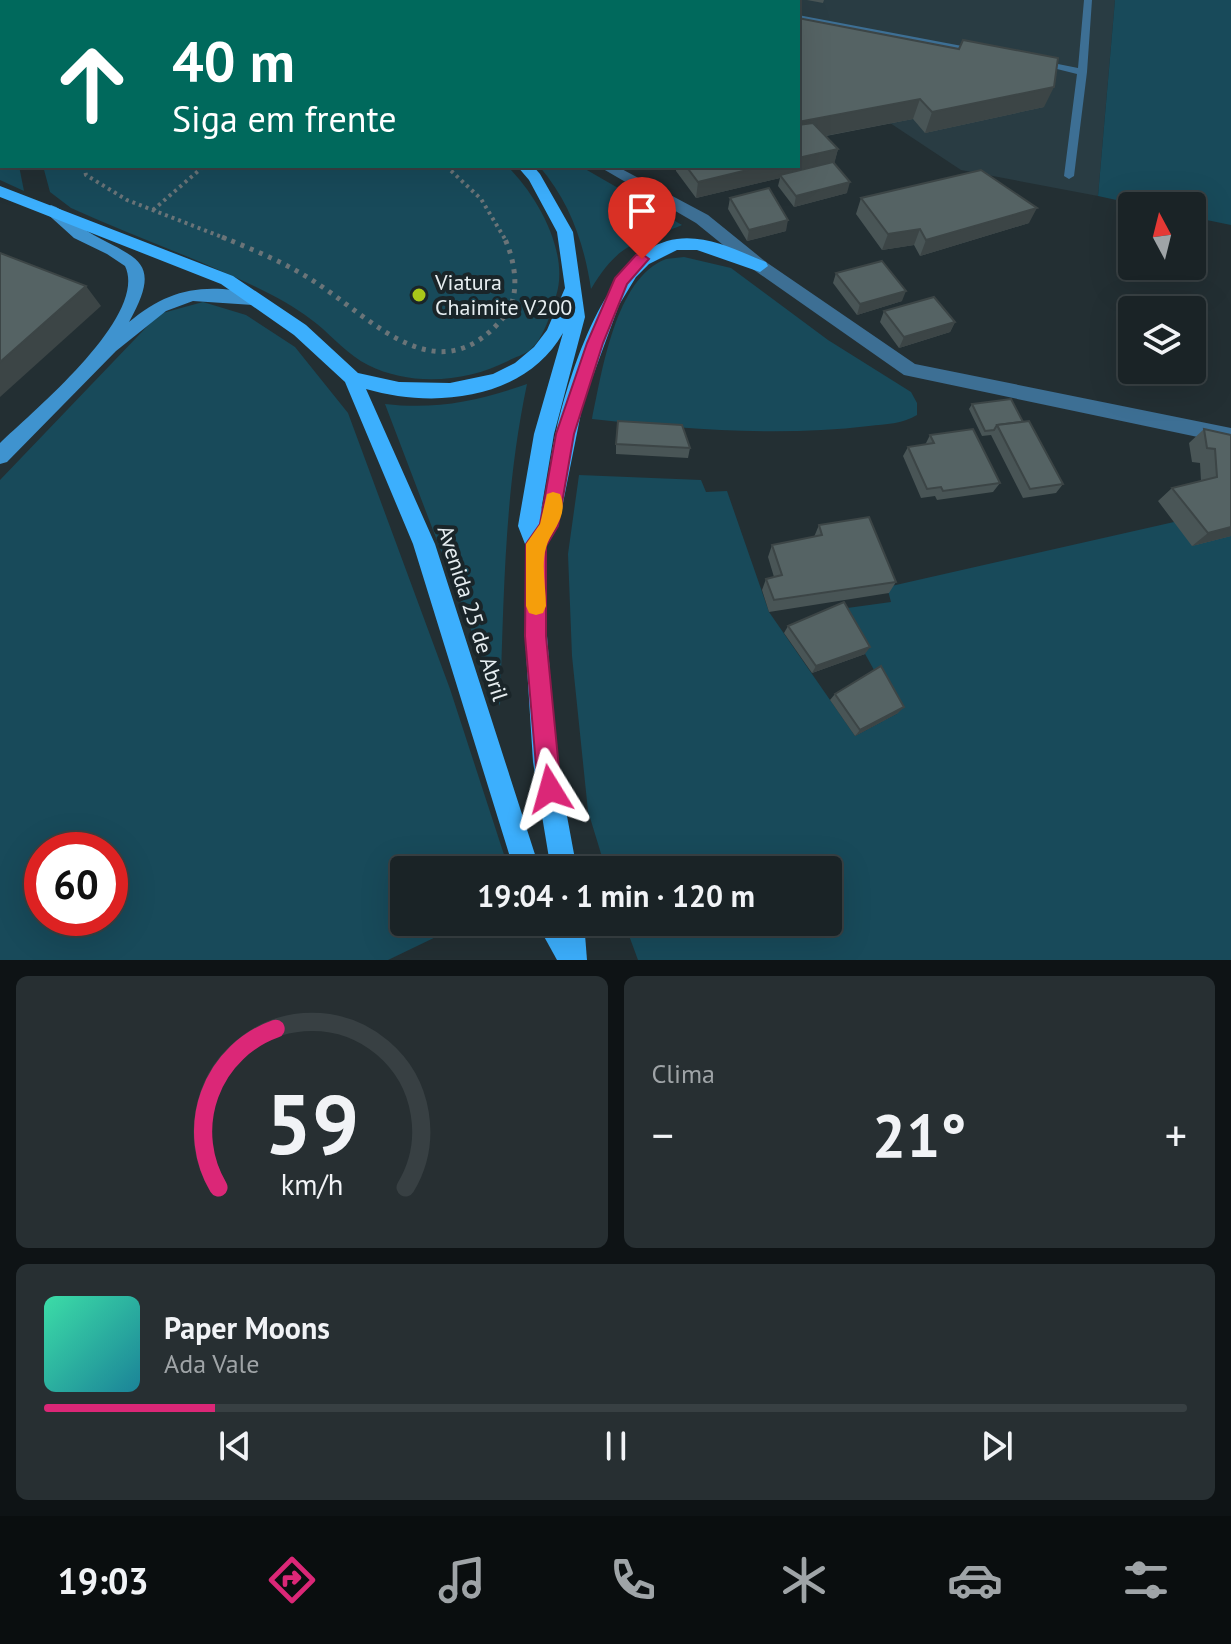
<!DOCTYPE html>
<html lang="pt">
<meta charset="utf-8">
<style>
body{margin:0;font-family:"PT Sans",sans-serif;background:#272f32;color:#f1f3f6;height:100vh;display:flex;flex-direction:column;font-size:30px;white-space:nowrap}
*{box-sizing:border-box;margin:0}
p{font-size:26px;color:#9fa4a7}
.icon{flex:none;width:44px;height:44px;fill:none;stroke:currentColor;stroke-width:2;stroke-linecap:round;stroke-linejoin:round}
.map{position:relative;height:960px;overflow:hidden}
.drawer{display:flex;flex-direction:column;gap:16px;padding:16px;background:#0e1315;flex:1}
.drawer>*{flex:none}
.hud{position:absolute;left:0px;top:0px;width:800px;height:168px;box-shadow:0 8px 32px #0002,0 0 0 2px #384043;background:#00695c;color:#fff;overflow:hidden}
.needle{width:52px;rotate:353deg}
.controls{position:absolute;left:1118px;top:192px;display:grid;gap:16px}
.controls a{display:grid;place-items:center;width:88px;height:88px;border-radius:8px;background:#1a2326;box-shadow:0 8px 32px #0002,0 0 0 2px #384043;font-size:40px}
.speed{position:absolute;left:24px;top:832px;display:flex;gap:16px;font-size:40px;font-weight:700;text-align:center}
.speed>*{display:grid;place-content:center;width:104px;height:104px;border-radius:50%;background:#1a2326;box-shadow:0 8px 32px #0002,0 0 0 2px #384043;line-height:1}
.speed .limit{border:12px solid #d22;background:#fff;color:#111}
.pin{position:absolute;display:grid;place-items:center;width:68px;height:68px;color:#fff;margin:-82px -34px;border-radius:50% 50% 50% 0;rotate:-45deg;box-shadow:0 0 8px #0007}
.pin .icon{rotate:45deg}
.me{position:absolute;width:88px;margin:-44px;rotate:352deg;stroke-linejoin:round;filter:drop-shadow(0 0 6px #0008)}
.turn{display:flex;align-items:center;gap:28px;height:168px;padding:0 40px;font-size:36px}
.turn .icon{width:104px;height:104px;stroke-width:2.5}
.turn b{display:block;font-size:56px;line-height:68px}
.big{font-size:60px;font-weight:800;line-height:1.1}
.drawer .card{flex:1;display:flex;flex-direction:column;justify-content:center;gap:12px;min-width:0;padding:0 28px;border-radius:12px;background:#272f32}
.drawer .dial{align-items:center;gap:0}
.dial svg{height:208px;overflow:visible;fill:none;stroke:#384043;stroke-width:7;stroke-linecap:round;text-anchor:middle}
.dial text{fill:#f1f3f6;stroke:none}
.song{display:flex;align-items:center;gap:24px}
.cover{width:96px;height:96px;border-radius:12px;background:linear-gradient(135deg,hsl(160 70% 55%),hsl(190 70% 35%))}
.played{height:8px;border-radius:4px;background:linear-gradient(90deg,#db2777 15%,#384043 15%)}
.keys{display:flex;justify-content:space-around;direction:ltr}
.heat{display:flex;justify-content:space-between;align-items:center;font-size:44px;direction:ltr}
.drawer .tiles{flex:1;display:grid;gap:16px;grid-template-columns:1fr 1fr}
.card:last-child{grid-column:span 2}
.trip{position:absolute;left:390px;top:856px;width:452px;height:80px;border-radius:8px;background:#1a2326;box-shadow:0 8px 32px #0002,0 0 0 2px #384043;font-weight:800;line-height:80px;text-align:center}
.tabs{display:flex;height:128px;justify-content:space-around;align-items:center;background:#0a0e0f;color:#9fa4a7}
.tabs .icon{width:56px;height:56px}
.tabs .current{color:#db2777}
.tabs b{font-size:36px;color:#f1f3f6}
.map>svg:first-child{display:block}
.built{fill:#293c43}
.green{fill:#184a5a;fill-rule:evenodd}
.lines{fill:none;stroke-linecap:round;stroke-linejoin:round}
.path-far1{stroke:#6a7478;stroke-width:4;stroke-dasharray:3 4;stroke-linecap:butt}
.path{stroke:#6a7478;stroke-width:5;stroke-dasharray:4 6;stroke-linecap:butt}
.lane{fill:#3d6f94;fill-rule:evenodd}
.street{fill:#3d6f94;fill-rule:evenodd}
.secondary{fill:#3f93cf;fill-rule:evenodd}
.primary{fill:#3caffd;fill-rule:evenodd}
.wall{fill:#495556}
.shaded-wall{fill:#3c4546}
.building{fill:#556364;stroke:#3c4546;stroke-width:2}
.route{fill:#db2777;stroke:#8e194d;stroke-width:2}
.slow{fill:#f59e0b}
.poi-dot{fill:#a9c719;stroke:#1a2529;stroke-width:3}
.labels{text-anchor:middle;stroke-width:8;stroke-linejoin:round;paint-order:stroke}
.poi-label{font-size:22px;fill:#e6edf0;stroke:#1a2529;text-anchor:start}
.street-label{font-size:22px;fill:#e6edf0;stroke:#1a2529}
</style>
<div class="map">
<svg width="1231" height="960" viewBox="0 0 1231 960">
<rect width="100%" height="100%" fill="#232f33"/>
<!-- built -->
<path class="built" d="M456,0H1115L1098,196L961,170L890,123L798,141V2H454Z"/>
<!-- green -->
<g class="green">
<path d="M1115,0H1231V225L1192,217V206H1144L1098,196Z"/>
<path d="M0,30L2,166H19L24,191L0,180Z"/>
<path d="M43,166H507C537,195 570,253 556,296C551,313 544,338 530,350C524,355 515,357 508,361C466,382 412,387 368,365C348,355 334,338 317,324C302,312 283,300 266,292C202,260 135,237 71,208L50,192Z"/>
<path d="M539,166H580L682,225C634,245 620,241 591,289C584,243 570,202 539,166Z"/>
<path d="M684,257L731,268L828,340L911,392L917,403V415C902,424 886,424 869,426C777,437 683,429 592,419C602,373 615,278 666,259C671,258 679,258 684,257Z"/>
<path d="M203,302L246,315L295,347L348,413L450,689L509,870H404V922H467L388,960H0V480L159,314ZM42,850H110V918H42Z"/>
<path d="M527,384C504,494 504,595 500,706L385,404C436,410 479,401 527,384Z"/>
<path d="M579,475L701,480L706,492L727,491L769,612L855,736L898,713L840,609L891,602L887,587L1174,522L1231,536V960H638L624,922H828V870H606L588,811L572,656L568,554Z"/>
</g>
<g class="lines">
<!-- path-far1 -->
<g class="path-far1">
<path d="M84,166L86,175L127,200L227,239"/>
<path d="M446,166L481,199L505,239"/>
<path d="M153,210L204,166"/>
</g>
<!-- path -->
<path class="path" d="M222,237C254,250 286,263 315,282C375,321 438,395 503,318C522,297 515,260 504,237"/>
<!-- lane -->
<g class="lane">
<path d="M700,0H716L718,2H702Z"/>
<path d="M1084,0H1092L1087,72L1074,176L1069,179L1064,176L1077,74L1033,63L1038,60L1078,68Z"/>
<path d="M798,15L978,49L983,52L978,55L798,21Z"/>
</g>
<!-- street -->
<path class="street" d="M598,166H616L708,215L766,262L915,364L1231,428V444L904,375L754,270L696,223Z"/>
<!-- secondary -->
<g class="secondary">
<path d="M437,0H450L436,2Z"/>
<path d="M51,205C65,209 74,223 87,231C134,259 165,258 129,322C162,295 190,285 233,290C243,292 255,291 262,299L253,305L193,301L166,311L116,351L7,462L0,464V443C33,411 149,316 125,266L107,254L74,238L43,210Z"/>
</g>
<!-- primary -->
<g class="primary">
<path d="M0,19L2,20V28L0,27Z"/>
<path d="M0,69H2L0,78Z"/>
<path d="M517,166H533L540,174L573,232L585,317L554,434L541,511C549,484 550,455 557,427C571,369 609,247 677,239C708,235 738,251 766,262L768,266L760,272L697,250H677L649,264L636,277L619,305L583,403L562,508L547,545V636L557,762L577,870H551L533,762L525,636V544L518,526L534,434L563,333C525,400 434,409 366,389L435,544L540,870H514L413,544L345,382L294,335L221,284L0,197V186L233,276L306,325L358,373L399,382L450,383L493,374L515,363L534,347L547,330L565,288L557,232L529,180Z"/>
<path d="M536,922H584L587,960H557Z"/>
</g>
</g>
<!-- wall -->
<g class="wall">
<path d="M807,0H824L823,3Z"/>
<path d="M798,18L1044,107L925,133L913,119L826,136L838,149L834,163L847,193L794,207L778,186L780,178L696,198L676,171V166H798Z"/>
<path d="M730,198L786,231L747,241L728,209Z"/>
<path d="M861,198L1029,223L920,256L914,245L882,250L856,214Z"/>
<path d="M836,273L902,301L857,315L833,283Z"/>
<path d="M884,311L955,322L950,332L899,348L880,322Z"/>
<path d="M972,404L1023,422L1063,484L1056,493L1023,498L991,435L982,436L969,409Z"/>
<path d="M1204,429L1231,435V536L1192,546L1158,501L1172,488L1201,481L1200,463L1192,462L1189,443Z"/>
<path d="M930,435L1000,483L993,492L937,500L935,496L921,498L903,456L908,447L925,445Z"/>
<path d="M616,444L690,448L688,458L616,454Z"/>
<path d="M819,525L896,582L889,593L769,612L762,590L766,579L774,577L768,557L772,545L814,537Z"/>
<path d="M788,626L865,654L812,673L784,633Z"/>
<path d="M835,694L898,713L855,736L830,700Z"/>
</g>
<!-- shaded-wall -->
<g class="shaded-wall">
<path d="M1054,87L1044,107L925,133L932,112Z"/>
<path d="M920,99L913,119L798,141V122Z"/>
<path d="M838,149L834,165L780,175V178L696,198L698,182L764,166H798V158Z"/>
<path d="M850,182L847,193L794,207L796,196Z"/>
<path d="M1037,208L1029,223L920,256L926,240Z"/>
<path d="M788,220L786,231L747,241L749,230Z"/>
<path d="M920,229L914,245L882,250L888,234Z"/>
<path d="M86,286L101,306L0,397V362Z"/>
<path d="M906,291L902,301L857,315L860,304Z"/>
<path d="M955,322L950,332L899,348L904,337Z"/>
<path d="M1231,527V536L1192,546L1208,533Z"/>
<path d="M870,647L865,654L812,673L816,666Z"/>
<path d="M904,707L898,713L855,736L860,730Z"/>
</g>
<!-- building -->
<g class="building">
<path d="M177,0H259L269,2H174Z"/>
<path d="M798,18L959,49L963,40L1058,58L1054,87L932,112L920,99L798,122Z"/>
<path d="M813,123L838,149L798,158V125Z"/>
<path d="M833,162L850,182L796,196L780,175Z"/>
<path d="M686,166H764L698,182Z"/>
<path d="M981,170L1037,208L926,240L920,229L888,234L861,198Z"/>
<path d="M769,188L788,220L749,230L730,198Z"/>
<path d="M0,253L86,286L0,362Z"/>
<path d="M882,261L906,291L860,304L836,273Z"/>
<path d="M934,297L955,322L904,337L884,311Z"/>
<path d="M1011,399L1023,422L997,425L994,430L985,431L972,404Z"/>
<path d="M618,421L682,425L690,448L616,444Z"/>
<path d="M1029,421L1063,484L1030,489L997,425Z"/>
<path d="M973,429L1000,483L943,491L941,487L927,489L908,447L934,443L930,435Z"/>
<path d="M1204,429L1231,435V527L1208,533L1172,488L1217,477L1215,449L1207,448Z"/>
<path d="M869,517L896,582L774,600L766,579L782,575L772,545L822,535L819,525Z"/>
<path d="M844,602L870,647L816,666L788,626Z"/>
<path d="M881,666L904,707L860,730L835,694Z"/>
</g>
<!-- route -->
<path class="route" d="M642,254L649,259L627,284L603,343L574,434L558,526L546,546V636L561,789L558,797L550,801L542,797L538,789L525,636L526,544L540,524L556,434L587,343L615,278L636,255Z"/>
<!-- slow -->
<path class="slow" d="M553,492L560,494C570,516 550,531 546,548C541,565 546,588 546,606L543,613L536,615L529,613L526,606V544L540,524L547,494Z"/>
<!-- markers -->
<circle class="poi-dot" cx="419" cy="295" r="8"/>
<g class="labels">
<!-- poi labels -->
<g class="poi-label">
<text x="435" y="290">Viatura<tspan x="435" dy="25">Chaimite V200</tspan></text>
</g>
<!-- street labels -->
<g class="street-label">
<text transform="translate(473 613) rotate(72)" y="8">Avenida 25 de Abril</text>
</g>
</g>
</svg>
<div class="controls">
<a><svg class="needle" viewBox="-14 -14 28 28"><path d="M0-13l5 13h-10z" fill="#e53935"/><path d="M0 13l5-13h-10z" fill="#9fa4a7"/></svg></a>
<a><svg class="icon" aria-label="layers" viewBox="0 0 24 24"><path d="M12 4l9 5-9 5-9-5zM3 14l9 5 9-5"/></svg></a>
</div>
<div class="speed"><div class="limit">60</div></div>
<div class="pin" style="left:642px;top:259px;background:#d93025"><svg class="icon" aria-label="arrive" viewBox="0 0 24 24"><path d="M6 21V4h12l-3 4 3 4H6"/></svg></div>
<svg class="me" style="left:550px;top:789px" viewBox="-20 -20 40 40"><path d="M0-17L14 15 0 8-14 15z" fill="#db2777" stroke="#fff" stroke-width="4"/></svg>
<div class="trip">19:04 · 1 min · 120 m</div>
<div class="hud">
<div class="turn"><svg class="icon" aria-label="ahead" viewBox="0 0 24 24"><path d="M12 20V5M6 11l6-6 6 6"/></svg><div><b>40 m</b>Siga em frente</div></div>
</div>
</div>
<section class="drawer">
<div class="tiles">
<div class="card dial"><svg viewBox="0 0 100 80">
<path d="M14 69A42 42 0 1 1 86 69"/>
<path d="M14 69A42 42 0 0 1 36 8" stroke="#db2777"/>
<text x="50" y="56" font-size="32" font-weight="700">59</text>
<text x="50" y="72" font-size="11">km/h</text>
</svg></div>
<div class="card"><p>Clima</p>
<div class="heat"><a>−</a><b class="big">21°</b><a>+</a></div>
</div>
<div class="card">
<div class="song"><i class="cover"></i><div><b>Paper Moons</b><p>Ada Vale</p></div></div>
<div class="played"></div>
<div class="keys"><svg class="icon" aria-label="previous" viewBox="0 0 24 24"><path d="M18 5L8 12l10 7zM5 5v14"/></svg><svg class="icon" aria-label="pause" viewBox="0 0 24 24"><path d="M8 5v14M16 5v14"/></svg><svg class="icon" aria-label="next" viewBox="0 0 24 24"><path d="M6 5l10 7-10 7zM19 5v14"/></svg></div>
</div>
</div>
</section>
<nav class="tabs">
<b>19:03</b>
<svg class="icon current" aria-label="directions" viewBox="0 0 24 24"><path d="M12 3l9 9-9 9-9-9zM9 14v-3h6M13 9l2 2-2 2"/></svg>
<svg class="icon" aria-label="music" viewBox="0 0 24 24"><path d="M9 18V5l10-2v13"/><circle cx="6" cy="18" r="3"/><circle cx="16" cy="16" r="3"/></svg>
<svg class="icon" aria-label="phone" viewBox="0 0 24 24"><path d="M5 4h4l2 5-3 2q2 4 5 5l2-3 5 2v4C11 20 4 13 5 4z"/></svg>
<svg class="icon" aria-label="climate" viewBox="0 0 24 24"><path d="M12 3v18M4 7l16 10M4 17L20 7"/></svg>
<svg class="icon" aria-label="car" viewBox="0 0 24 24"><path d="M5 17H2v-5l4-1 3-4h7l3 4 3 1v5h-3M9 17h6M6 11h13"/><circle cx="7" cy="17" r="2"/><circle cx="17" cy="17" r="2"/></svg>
<svg class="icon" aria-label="filters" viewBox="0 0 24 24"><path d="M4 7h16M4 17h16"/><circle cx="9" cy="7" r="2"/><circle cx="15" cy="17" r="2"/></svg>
</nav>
